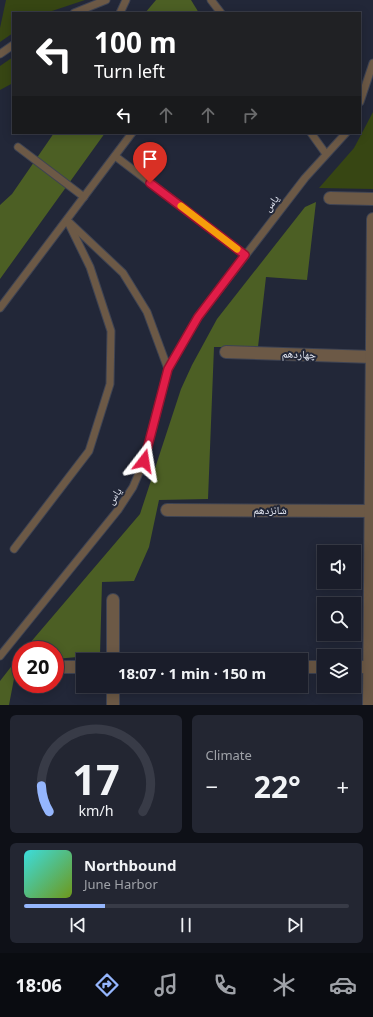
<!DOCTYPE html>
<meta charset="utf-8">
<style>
body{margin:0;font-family:"Noto Sans","Noto Naskh Arabic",sans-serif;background:#232632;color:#f1f3f6;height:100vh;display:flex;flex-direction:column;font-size:15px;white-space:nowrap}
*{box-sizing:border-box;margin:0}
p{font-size:13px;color:#9fa2a8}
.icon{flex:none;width:22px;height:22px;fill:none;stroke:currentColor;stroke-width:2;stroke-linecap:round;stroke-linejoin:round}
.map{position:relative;height:705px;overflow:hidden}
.side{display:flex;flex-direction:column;gap:10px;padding:10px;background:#0e1017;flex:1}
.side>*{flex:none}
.banner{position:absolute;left:12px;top:12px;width:349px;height:122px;border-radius:0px;box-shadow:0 2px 10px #0003,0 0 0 1px #383b47;background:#202124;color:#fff;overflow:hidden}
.buttons{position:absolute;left:317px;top:545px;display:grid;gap:8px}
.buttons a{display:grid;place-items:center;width:44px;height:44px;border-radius:0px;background:#1a1d2a;box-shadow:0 2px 10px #0003,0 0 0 1px #383b47;font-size:20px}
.speed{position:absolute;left:12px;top:641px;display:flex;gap:8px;font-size:20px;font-weight:700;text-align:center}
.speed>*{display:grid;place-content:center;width:52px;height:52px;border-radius:50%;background:#1a1d2a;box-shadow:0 2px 10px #0003,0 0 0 1px #383b47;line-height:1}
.speed .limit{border:6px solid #d22;background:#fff;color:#111}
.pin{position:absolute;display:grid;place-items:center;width:34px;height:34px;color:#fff;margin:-41px -17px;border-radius:50% 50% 50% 0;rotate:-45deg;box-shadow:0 0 4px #0007}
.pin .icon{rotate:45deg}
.me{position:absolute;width:44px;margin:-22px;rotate:14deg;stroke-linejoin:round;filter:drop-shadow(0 0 3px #0008)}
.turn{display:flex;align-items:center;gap:14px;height:84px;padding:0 16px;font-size:18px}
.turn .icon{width:52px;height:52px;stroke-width:2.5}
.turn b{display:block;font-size:28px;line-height:34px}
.lanes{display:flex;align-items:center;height:38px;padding:0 16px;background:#0003;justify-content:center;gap:20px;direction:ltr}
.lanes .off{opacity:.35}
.big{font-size:30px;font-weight:700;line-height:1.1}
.side .widget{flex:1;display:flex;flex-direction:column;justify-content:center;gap:6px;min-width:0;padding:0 14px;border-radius:6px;background:#232632}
.side .dial{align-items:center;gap:0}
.dial svg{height:104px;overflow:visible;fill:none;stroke:#383b47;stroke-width:7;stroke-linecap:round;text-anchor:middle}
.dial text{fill:#f1f3f6;stroke:none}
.song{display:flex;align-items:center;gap:12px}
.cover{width:48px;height:48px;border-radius:6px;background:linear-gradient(135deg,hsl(180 70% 55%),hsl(80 70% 35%))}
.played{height:4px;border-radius:2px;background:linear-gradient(90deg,#95b6fd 25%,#383b47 25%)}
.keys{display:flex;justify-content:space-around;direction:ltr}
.heat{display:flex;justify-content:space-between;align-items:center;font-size:22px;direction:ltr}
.side .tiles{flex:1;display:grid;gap:10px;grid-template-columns:1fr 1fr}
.widget:last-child{grid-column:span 2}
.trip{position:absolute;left:76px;top:653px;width:232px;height:40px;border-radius:0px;background:#1a1d2a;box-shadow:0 2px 10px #0003,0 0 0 1px #383b47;font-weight:700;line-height:40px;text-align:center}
.tabs{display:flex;height:64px;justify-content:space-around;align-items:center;background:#0a0c11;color:#9fa2a8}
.tabs .icon{width:28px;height:28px}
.tabs .current{color:#95b6fd}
.tabs b{font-size:18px;color:#f1f3f6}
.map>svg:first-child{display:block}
.green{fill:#374613}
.forest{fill:#4c5f24}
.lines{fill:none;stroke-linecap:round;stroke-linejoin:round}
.lane-casing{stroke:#3e4353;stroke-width:9}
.street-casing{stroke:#3e4353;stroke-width:14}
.lane{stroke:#6c5946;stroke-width:7}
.street{stroke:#6c5946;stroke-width:12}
.route-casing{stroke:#92132f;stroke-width:10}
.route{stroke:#e11d48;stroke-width:7}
.slow{stroke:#f59e0b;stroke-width:7}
.labels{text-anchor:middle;stroke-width:4;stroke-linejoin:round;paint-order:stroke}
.street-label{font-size:11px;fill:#ecf0fb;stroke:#222738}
</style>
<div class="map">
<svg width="373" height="705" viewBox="0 0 373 705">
<rect width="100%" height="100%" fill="#222738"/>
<!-- green -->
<g class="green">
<path d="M6,0H85L46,13H13V33L0,42V28Z"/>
<path d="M13,57V83L0,90V66Z"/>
<path d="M373,112V189L319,188L354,148Z"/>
</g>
<!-- forest -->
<g class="forest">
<path d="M156,0H191L199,13H145Z"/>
<path d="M54,133H105L0,279V205L12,194Z"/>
<path d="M316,202L307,280L266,277L258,347H214L208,499L159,500L149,547L134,581L102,582L100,655L55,659V650H24L140,514L181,389L192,365L217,319L305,207Z"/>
<path d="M21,654V662L17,663L9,705H0V681Z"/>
</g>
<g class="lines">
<defs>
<g id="lane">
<path d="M211,0L221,13"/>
<path d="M74,13L106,0"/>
<path d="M120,13L126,0"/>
<path d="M0,54L13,45"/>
<path d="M360,102L373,63"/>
<path d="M311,133L326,154"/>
<path d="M18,147L84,197"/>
<path d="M115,156L245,255"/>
<path d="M70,223L123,273L147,312L168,369"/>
<path d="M0,308L132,133"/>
<path d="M14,549L89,451L110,384L111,331L90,267L67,220"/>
<path d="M0,656L118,510L133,487L144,461L168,369L198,317L305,178L346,133"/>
</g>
<g id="street">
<path d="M330,198L373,199"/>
<path d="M226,352L373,357"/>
<path d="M167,510L373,511"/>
<path d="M113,660V600"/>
<path d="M55,667H83"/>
<path d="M301,667H324"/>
<path d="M354,667H373"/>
<path d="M113,686V705"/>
<path d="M369,705L373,219"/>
</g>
</defs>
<!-- lane casing -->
<use href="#lane" class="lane-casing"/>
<!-- street casing -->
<use href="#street" class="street-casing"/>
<!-- lane -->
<use href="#lane" class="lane"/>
<!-- street -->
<use href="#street" class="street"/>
</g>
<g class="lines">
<defs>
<path id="route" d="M144,461L168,369L198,317L245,255L150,183"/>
</defs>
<!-- route casing -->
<use href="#route" class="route-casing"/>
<!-- route -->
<use href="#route" class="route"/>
<!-- slow -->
<path class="slow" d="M181,206L237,249"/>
</g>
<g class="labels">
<!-- street labels -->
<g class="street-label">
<text transform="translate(271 203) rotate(-52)" y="4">یاس</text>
<text transform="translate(299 354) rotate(2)" y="4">چهاردهم</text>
<text transform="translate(114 496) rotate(-56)" y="4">یاس</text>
<text x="270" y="514">شانزدهم</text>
</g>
</g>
</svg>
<div class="buttons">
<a><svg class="icon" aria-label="sound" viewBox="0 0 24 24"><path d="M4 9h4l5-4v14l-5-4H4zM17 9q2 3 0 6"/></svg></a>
<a><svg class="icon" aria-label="search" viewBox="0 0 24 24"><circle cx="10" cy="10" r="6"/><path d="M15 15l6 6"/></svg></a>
<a><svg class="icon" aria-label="layers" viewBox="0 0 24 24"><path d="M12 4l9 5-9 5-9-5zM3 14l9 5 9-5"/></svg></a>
</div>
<div class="speed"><div class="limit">20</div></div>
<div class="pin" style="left:150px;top:183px;background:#d93025"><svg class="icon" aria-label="arrive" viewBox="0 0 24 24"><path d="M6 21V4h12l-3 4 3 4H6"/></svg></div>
<svg class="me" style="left:144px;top:461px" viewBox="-20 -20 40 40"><path d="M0-17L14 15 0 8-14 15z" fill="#e11d48" stroke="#fff" stroke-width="4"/></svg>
<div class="trip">18:07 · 1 min · 150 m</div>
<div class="banner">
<div class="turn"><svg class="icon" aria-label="left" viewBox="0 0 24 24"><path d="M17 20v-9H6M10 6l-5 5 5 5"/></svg><div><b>100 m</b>Turn left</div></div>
<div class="lanes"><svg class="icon" aria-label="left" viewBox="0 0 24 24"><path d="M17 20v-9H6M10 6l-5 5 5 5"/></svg><svg class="icon off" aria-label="ahead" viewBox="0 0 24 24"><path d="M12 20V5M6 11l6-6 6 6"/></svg><svg class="icon off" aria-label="ahead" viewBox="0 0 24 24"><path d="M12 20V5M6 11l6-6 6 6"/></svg><svg class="icon off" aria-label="right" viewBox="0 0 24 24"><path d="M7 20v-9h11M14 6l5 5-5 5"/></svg></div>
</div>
</div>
<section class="side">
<div class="tiles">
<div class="widget dial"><svg viewBox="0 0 100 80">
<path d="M14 69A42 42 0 1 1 86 69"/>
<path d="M14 69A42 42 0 0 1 8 49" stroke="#95b6fd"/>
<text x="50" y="56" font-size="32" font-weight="700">17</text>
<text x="50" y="72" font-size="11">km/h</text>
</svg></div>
<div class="widget"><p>Climate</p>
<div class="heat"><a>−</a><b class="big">22°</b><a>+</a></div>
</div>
<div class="widget">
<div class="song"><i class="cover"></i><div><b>Northbound</b><p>June Harbor</p></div></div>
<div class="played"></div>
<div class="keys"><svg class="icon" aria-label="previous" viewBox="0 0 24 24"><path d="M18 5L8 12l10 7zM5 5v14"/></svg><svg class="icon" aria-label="pause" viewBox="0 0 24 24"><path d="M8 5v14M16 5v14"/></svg><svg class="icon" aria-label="next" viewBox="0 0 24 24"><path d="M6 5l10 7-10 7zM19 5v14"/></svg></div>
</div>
</div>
</section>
<nav class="tabs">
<b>18:06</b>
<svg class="icon current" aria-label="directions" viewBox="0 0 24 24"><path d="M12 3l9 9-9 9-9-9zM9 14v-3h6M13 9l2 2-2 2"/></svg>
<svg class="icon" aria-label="music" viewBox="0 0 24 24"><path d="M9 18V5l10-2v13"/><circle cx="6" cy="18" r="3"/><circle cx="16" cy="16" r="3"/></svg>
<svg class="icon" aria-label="phone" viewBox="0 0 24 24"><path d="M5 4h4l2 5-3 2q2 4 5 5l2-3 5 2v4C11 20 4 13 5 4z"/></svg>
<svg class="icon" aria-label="climate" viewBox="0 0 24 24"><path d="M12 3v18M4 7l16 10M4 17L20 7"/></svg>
<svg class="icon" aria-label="car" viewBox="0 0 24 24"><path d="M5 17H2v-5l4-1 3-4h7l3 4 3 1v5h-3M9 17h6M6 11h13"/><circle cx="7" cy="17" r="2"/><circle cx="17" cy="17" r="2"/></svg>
</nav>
